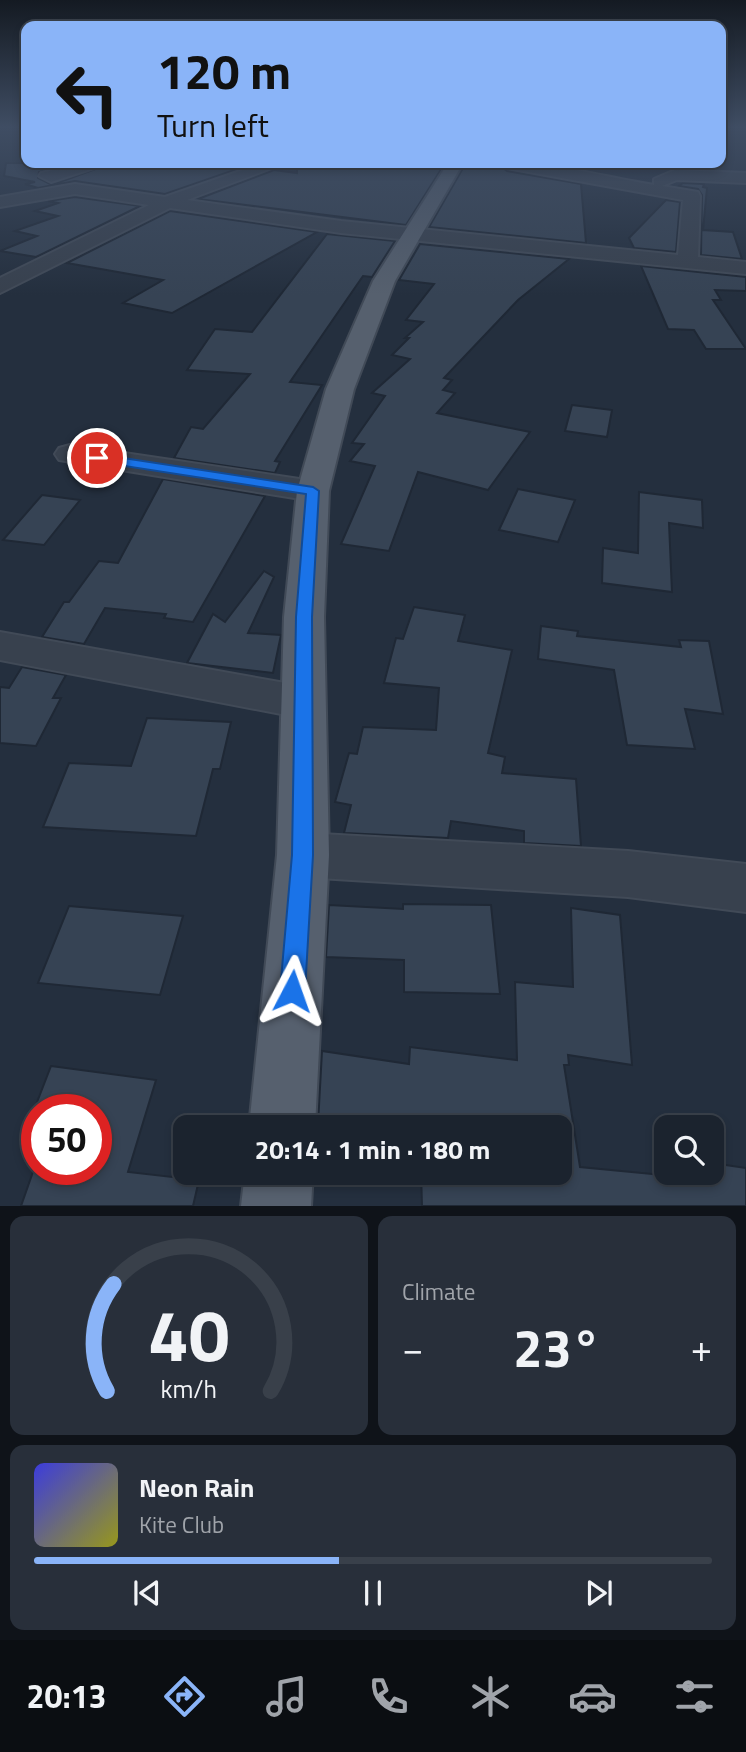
<!DOCTYPE html>
<meta charset="utf-8">
<style>
body{margin:0;font-family:"Titillium Web",sans-serif;background:#282f3a;color:#f1f3f6;height:100vh;display:flex;flex-direction:column;font-size:26px;white-space:nowrap}
*{box-sizing:border-box;margin:0}
p{font-size:23px;color:#a0a4aa}
.icon{flex:none;width:38px;height:38px;fill:none;stroke:currentColor;stroke-width:2;stroke-linecap:round;stroke-linejoin:round}
.map{position:relative;height:1206px;overflow:hidden}
.panel{display:flex;flex-direction:column;gap:10px;padding:10px;background:#0f1319;flex:1}
.panel>*{flex:none}
.hud{position:absolute;left:21px;top:21px;width:705px;height:147px;border-radius:14px;box-shadow:0 4px 10px #0003,0 0 0 2px #39404a;background:#8ab4f8;color:#111;overflow:hidden}
.fabs{position:absolute;left:654px;top:1115px;display:grid;gap:14px}
.fabs a{display:grid;place-items:center;width:70px;height:70px;border-radius:14px;background:#1b232e;box-shadow:0 4px 10px #0003,0 0 0 2px #39404a;font-size:35px}
.speed{position:absolute;left:21px;top:1094px;display:flex;gap:14px;font-size:35px;font-weight:700;text-align:center}
.speed>*{display:grid;place-content:center;width:91px;height:91px;border-radius:50%;background:#1b232e;box-shadow:0 4px 10px #0003,0 0 0 2px #39404a;line-height:1}
.speed .limit{border:10px solid #d22;background:#fff;color:#111}
.pin{position:absolute;display:grid;place-items:center;width:60px;height:60px;color:#fff;margin:-30px;border:4px solid #fff;border-radius:50%;box-shadow:0 2px 7px #0007}
.me{position:absolute;width:77px;margin:-38px;rotate:4deg;stroke-linejoin:round;filter:drop-shadow(0 0 5px #0008)}
.turn{display:flex;align-items:center;gap:24px;height:147px;padding:0 21px;font-size:32px}
.turn .icon{width:91px;height:91px;stroke-width:2.5}
.turn b{display:block;font-size:49px;line-height:60px}
.big{font-size:52px;font-weight:700;line-height:1.1}
.panel .widget{flex:1;display:flex;flex-direction:column;justify-content:center;gap:10px;min-width:0;padding:0 24px;border-radius:14px;background:#282f3a}
.panel .dial{align-items:center;gap:0}
.dial svg{height:182px;overflow:visible;fill:none;stroke:#39404a;stroke-width:7;stroke-linecap:round;text-anchor:middle}
.dial text{fill:#f1f3f6;stroke:none}
.song{display:flex;align-items:center;gap:21px}
.cover{width:84px;height:84px;border-radius:10px;background:linear-gradient(135deg,hsl(240 70% 55%),hsl(60 70% 35%))}
.played{height:7px;border-radius:4px;background:linear-gradient(90deg,#8ab4f8 45%,#39404a 45%)}
.keys{display:flex;justify-content:space-around;direction:ltr}
.heat{display:flex;justify-content:space-between;align-items:center;font-size:38px;direction:ltr}
.panel .tiles{flex:1;display:grid;gap:10px;grid-template-columns:1fr 1fr}
.widget:last-child{grid-column:span 2}
.trip{position:absolute;left:173px;top:1115px;width:399px;height:70px;border-radius:14px;background:#1b232e;box-shadow:0 4px 10px #0003,0 0 0 2px #39404a;font-weight:700;line-height:70px;text-align:center}
.dock{display:flex;height:112px;justify-content:space-around;align-items:center;background:#0b0e12;color:#a0a4aa}
.dock .icon{width:49px;height:49px}
.dock .active{color:#8ab4f8}
.dock b{font-size:32px;color:#f1f3f6}
.map>svg:first-child{display:block}
.lines{fill:none;stroke-linecap:round;stroke-linejoin:round}
.stream{fill:#17263c;fill-rule:evenodd}
.building{fill:#364354;stroke:#1f2835;stroke-width:2}
.minor-casing{stroke:#414a57;stroke-width:4}
.major-casing{stroke:#414a57;stroke-width:4}
.minor{fill:#38414e;fill-rule:evenodd}
.major{fill:#56606e;fill-rule:evenodd}
.route{fill:#1a73e8;stroke:#114b97;stroke-width:2}
</style>
<div class="map">
<svg width="746" height="1206" viewBox="0 0 746 1206">
<rect width="100%" height="100%" fill="#242f3e"/>
<g class="lines">
<!-- stream -->
<path class="stream" d="M279,163H284L209,193L205,192Z"/>
</g>
<!-- building -->
<g class="building">
<path d="M6,163H73L39,172L38,178L52,185L112,163H220L246,166L165,194L75,181L38,188L25,184L35,182L4,176Z"/>
<path d="M297,163H445L406,225L198,199L274,170L297,173Z"/>
<path d="M466,163H497L507,171L581,184L586,243L429,227Z"/>
<path d="M683,183L704,184L703,187L707,188L703,230L733,232L742,259L701,255L702,195L698,189L679,186Z"/>
<path d="M75,197L140,206L36,257L0,251L37,236L15,231L58,216L35,211L58,203L48,201Z"/>
<path d="M666,200L680,202L676,252L634,248L629,238Z"/>
<path d="M170,211L317,232L172,313L123,303L163,280L67,263Z"/>
<path d="M327,234L395,241L372,277L363,276L290,382L322,385L275,461L280,462L275,473L174,458L191,427L203,429L250,374L187,370L215,329L252,332Z"/>
<path d="M420,244L569,259L518,300L444,378L452,380L443,390L455,393L437,413L530,432L488,490L418,472L389,551L341,544L375,466L350,461L364,444L352,443L385,396L372,393L410,359L392,355L409,338H405L423,322L406,320L434,284L399,280Z"/>
<path d="M641,266L746,277V291L715,290L721,300H713L746,349H706L694,330L668,329Z"/>
<path d="M572,405L612,410L607,437L565,431Z"/>
<path d="M163,479L265,496L193,622L164,618L166,614L105,608L84,644L42,637L64,602H69L99,561L118,563Z"/>
<path d="M518,489L575,500L558,542L499,530Z"/>
<path d="M639,492L702,500L703,528L669,523L672,592L602,583L603,548L638,553Z"/>
<path d="M42,495L80,500L44,545L3,540Z"/>
<path d="M264,571L274,577L248,633L281,635L273,673L187,663L213,614L225,622Z"/>
<path d="M414,607L465,615L458,641L512,650L488,753L505,757L502,773L576,779L581,846L524,843V831L451,821L448,838L344,833L351,805L335,802L349,753L357,754L363,727L436,730L439,688L384,683L396,638L403,639Z"/>
<path d="M541,626L578,631L577,636L681,647L679,640L709,641L723,714L685,709L695,749L627,745L614,670L538,659Z"/>
<path d="M22,667L66,675L53,698H61L36,746L0,743V687L9,688Z"/>
<path d="M147,718L231,722L220,769H213L196,836L43,827L69,763L131,766Z"/>
<path d="M403,904L491,905L500,994L404,992V960L326,957L329,905L403,909Z"/>
<path d="M69,906L183,916L160,995L38,983Z"/>
<path d="M571,908L620,915L632,1065L568,1055L569,1065H564L580,1167L693,1178L692,1172H712V1163L746,1168V1206H422L421,1172H560V1127H337L318,1124L322,1051L409,1064L410,1047L517,1060L515,982L573,987Z"/>
<path d="M51,1066L156,1080L128,1172L199,1180L193,1206H21L34,1169H96V1110H34Z"/>
</g>
<g class="lines">
<defs>
<g id="minor">
<path d="M83,163H109L51,182L39,176L41,173Z"/>
<path d="M263,163H285L187,200L341,221L678,255L683,200L507,168L499,163C551,161 603,177 654,185V179L675,170L746,173V183L677,180L662,186L698,192L700,196L698,257L746,262V274L341,233L170,208L0,293V278L149,205L75,194L0,207V197L75,184L165,197Z"/>
<path d="M70,445L313,481L325,484L329,491L325,498L313,501L59,460L55,454L59,448Z"/>
<path d="M0,632L302,686L317,691L324,702L317,713L302,718L0,660Z"/>
<path d="M303,833L628,851L746,864V912L628,897L303,877L285,871L277,855L285,839Z"/>
</g>
<g id="major">
<path d="M448,163H463L395,281L354,389L329,491L324,617L329,855L315,1127H249L277,855L284,617L297,491L326,389L373,281Z"/>
<path d="M245,1172H313L311,1206H241Z"/>
</g>
</defs>
<!-- minor casing -->
<use href="#minor" class="minor-casing"/>
<!-- major casing -->
<use href="#major" class="major-casing"/>
<!-- minor -->
<use href="#minor" class="minor"/>
<!-- major -->
<use href="#major" class="major"/>
</g>
<!-- sky -->
<linearGradient id="sky" x2="0" y2="1"><stop stop-color="#141a22"/><stop offset="0.43" stop-color="#3f4d63"/><stop offset="1" stop-color="#3f4d63" stop-opacity="0"/></linearGradient>
<rect width="746" height="295" fill="url(#sky)"/>
<!-- route -->
<path class="route" d="M97,454L313,487L319,491L312,617L313,855L305,991L301,999L292,1003L284,999L280,991L292,855L296,617L306,494L92,461V455Z"/>
</svg>
<div class="fabs">
<a><svg class="icon" aria-label="search" viewBox="0 0 24 24"><circle cx="10" cy="10" r="6"/><path d="M15 15l6 6"/></svg></a>
</div>
<div class="speed"><div class="limit">50</div></div>
<div class="pin" style="left:97px;top:458px;background:#d93025"><svg class="icon" aria-label="arrive" viewBox="0 0 24 24"><path d="M6 21V4h12l-3 4 3 4H6"/></svg></div>
<svg class="me" style="left:292px;top:991px" viewBox="-20 -20 40 40"><path d="M0-17L14 15 0 8-14 15z" fill="#1a73e8" stroke="#fff" stroke-width="4"/></svg>
<div class="trip">20:14 · 1 min · 180 m</div>
<div class="hud">
<div class="turn"><svg class="icon" aria-label="left" viewBox="0 0 24 24"><path d="M17 20v-9H6M10 6l-5 5 5 5"/></svg><div><b>120 m</b>Turn left</div></div>
</div>
</div>
<section class="panel">
<div class="tiles">
<div class="widget dial"><svg viewBox="0 0 100 80">
<path d="M14 69A42 42 0 1 1 86 69"/>
<path d="M14 69A42 42 0 0 1 17 22" stroke="#8ab4f8"/>
<text x="50" y="56" font-size="32" font-weight="700">40</text>
<text x="50" y="72" font-size="11">km/h</text>
</svg></div>
<div class="widget"><p>Climate</p>
<div class="heat"><a>−</a><b class="big">23°</b><a>+</a></div>
</div>
<div class="widget">
<div class="song"><i class="cover"></i><div><b>Neon Rain</b><p>Kite Club</p></div></div>
<div class="played"></div>
<div class="keys"><svg class="icon" aria-label="previous" viewBox="0 0 24 24"><path d="M18 5L8 12l10 7zM5 5v14"/></svg><svg class="icon" aria-label="pause" viewBox="0 0 24 24"><path d="M8 5v14M16 5v14"/></svg><svg class="icon" aria-label="next" viewBox="0 0 24 24"><path d="M6 5l10 7-10 7zM19 5v14"/></svg></div>
</div>
</div>
</section>
<nav class="dock">
<b>20:13</b>
<svg class="icon active" aria-label="directions" viewBox="0 0 24 24"><path d="M12 3l9 9-9 9-9-9zM9 14v-3h6M13 9l2 2-2 2"/></svg>
<svg class="icon" aria-label="music" viewBox="0 0 24 24"><path d="M9 18V5l10-2v13"/><circle cx="6" cy="18" r="3"/><circle cx="16" cy="16" r="3"/></svg>
<svg class="icon" aria-label="phone" viewBox="0 0 24 24"><path d="M5 4h4l2 5-3 2q2 4 5 5l2-3 5 2v4C11 20 4 13 5 4z"/></svg>
<svg class="icon" aria-label="climate" viewBox="0 0 24 24"><path d="M12 3v18M4 7l16 10M4 17L20 7"/></svg>
<svg class="icon" aria-label="car" viewBox="0 0 24 24"><path d="M5 17H2v-5l4-1 3-4h7l3 4 3 1v5h-3M9 17h6M6 11h13"/><circle cx="7" cy="17" r="2"/><circle cx="17" cy="17" r="2"/></svg>
<svg class="icon" aria-label="filters" viewBox="0 0 24 24"><path d="M4 7h16M4 17h16"/><circle cx="9" cy="7" r="2"/><circle cx="15" cy="17" r="2"/></svg>
</nav>
